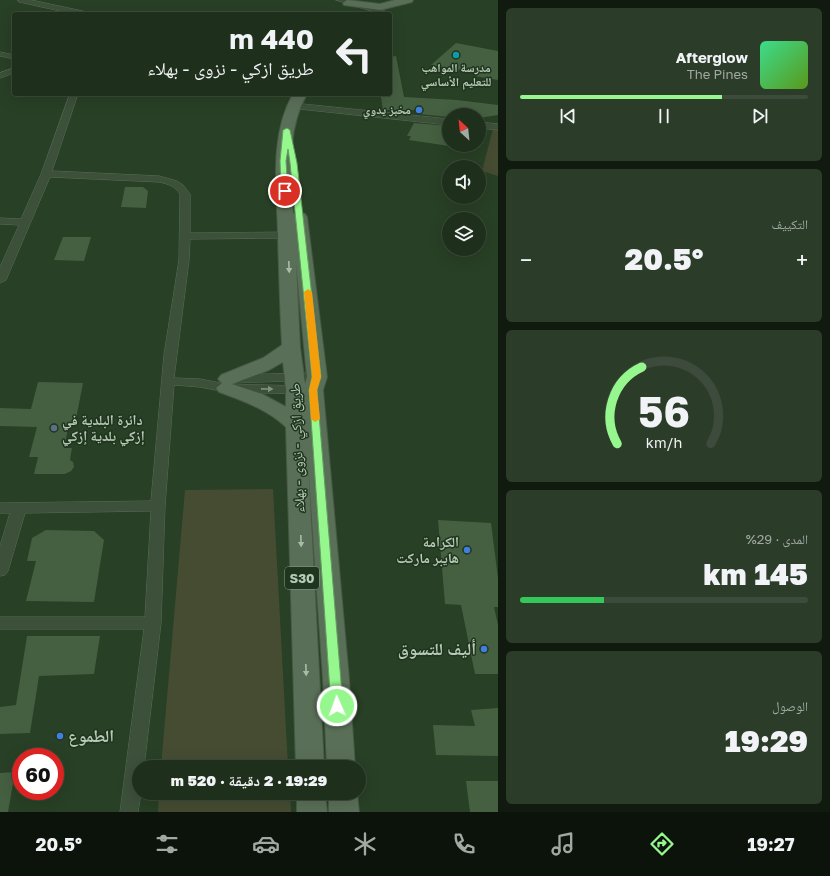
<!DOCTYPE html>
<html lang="ar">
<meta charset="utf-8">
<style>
body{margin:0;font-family:"Golos Text","Noto Naskh Arabic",sans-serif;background:#2b3c29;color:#f1f3f6;direction:rtl;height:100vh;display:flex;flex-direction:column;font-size:15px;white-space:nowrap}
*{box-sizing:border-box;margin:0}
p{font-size:13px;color:#a1a9a3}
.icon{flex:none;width:22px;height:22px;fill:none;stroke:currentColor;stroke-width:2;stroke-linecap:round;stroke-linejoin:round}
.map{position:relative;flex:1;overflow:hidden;direction:ltr}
.panel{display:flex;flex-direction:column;gap:8px;padding:8px;background:#101a0f;width:332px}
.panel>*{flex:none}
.top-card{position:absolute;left:12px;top:12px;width:380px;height:84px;border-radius:4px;box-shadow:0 4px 16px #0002,0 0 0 1px #3c4b3b;direction:rtl;background:#1e301c;color:#f1f3f6;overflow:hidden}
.needle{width:26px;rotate:333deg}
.fabs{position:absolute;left:442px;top:108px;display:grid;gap:8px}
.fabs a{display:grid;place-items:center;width:44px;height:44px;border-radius:50%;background:#1e301c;box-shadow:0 4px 16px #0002,0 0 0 1px #3c4b3b;font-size:20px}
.speed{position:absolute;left:12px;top:748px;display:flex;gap:8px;font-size:20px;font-weight:700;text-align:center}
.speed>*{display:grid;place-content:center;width:52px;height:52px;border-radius:50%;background:#1e301c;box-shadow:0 4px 16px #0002,0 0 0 1px #3c4b3b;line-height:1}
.speed .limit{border:6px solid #d22;background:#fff;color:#111}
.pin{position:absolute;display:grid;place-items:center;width:34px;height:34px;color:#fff;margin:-17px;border:2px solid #fff;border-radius:50%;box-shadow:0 1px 4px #0007}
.me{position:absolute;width:44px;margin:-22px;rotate:358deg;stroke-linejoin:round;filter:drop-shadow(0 0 3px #0008)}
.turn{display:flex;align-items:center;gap:14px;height:84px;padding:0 12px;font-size:18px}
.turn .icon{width:52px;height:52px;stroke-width:2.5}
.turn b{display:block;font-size:28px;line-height:34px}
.big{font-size:30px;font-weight:800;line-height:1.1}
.panel .widget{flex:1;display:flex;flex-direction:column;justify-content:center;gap:6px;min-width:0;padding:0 14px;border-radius:6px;background:#2b3c29}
.panel .dial{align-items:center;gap:0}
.dial svg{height:104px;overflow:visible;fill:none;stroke:#3c4b3b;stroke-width:7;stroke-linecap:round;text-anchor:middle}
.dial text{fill:#f1f3f6;stroke:none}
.song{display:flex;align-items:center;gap:12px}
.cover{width:48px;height:48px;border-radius:6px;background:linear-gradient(135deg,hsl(150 70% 55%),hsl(90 70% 35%))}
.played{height:4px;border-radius:2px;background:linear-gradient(90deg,#95f78e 70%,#3c4b3b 70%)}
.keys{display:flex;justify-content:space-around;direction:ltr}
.heat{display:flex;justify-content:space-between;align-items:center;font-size:22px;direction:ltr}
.charge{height:6px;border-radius:3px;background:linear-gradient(90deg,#34c759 29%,#3c4b3b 0)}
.trip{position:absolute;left:132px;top:760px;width:234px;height:40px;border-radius:20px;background:#1e301c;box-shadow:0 4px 16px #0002,0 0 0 1px #3c4b3b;font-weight:800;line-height:40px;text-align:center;direction:rtl}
.dock{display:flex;height:64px;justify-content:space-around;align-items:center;background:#0c130b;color:#a1a9a3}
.dock .icon{width:28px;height:28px}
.dock .selected{color:#95f78e}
.dock b{font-size:18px;color:#f1f3f6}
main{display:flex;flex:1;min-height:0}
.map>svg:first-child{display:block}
.green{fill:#464c32}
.building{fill:#455f41}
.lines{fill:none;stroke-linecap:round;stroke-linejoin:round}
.minor-casing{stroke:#5a6d57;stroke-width:1}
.primary-casing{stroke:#455943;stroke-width:2}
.minor{fill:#3c503a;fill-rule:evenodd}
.primary{fill:#5a6f58;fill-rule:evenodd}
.oneway{fill:#a9bca8}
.oneway2{fill:#80937e}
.route{fill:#95f78e;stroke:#61a15c}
.slow{fill:#f59e0b}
.culture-dot{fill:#0f9aa8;stroke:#20351e;stroke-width:1.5}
.shop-dot{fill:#3f7fe0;stroke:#20351e;stroke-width:1.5}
.service-dot{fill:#5c6f8a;stroke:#20351e;stroke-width:1.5}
.labels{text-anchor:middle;stroke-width:3;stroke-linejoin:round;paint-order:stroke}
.far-poi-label{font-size:12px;font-weight:bold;fill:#b7cab6;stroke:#20351e}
.shield{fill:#20351e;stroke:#8a9d88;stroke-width:1}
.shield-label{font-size:13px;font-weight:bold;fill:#b7cab6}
.poi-label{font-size:14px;font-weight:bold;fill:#b7cab6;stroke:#20351e;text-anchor:start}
.street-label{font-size:14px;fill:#b7cab6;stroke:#20351e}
.near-poi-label{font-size:17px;font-weight:bold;fill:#b7cab6;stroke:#20351e;text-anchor:end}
</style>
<main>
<section class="panel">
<div class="widget">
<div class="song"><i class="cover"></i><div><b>Afterglow</b><p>The Pines</p></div></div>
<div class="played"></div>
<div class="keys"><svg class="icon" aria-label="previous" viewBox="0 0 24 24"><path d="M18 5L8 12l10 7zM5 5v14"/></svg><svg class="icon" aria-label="pause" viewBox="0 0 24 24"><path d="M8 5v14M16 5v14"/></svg><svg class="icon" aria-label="next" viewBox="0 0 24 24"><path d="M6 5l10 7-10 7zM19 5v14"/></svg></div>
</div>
<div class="widget"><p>التكييف</p>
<div class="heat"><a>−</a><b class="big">20.5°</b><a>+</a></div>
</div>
<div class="widget dial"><svg viewBox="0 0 100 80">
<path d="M14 69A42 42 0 1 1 86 69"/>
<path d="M14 69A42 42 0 0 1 33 10" stroke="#95f78e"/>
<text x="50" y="56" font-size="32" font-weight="700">56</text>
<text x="50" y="72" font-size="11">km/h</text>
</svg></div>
<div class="widget"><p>المدى · 29%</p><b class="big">145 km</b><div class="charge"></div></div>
<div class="widget"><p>الوصول</p><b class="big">19:29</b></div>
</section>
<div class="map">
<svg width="498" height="812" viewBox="0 0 498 812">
<rect width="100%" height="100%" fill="#284025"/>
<!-- green -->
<g class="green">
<path d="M493,129L498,130V176L482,171Z"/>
<path d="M273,489L288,767H161L185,490Z"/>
<path d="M159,793H290L291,812H158Z"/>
</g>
<!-- building -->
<g class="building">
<path d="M456,43L498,51V80L475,76L478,73L431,65Z"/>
<path d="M396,56L404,97L457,100L498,105V115L479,118V115H449V117L419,114L422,110H383L381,97H390V57Z"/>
<path d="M414,123L449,126V146L409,140L411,136H407Z"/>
<path d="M125,187H143L148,191L146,208L121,207Z"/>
<path d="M63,237H91L84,261L54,260Z"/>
<path d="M38,382L83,383L75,424H69L64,448H72L70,460L73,462L74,467L71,471L65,474H34L38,457H29L37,427L0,426V408L31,409Z"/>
<path d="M438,520L491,523L498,578V607H494L498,625V674H475L461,605L445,604Z"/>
<path d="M46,530L94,531L104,540L94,602L26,601L36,561H27L32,538Z"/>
<path d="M27,636H100L94,674L39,676L30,733L0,734V707L16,705Z"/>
<path d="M498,708V756L436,755L433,725L475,726L471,710Z"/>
<path d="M15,772L8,812H0V773Z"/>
<path d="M466,781H498V812H470Z"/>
</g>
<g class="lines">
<defs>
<g id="minor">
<path d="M18,0H31L87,12L88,14H74L19,2Z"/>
<path d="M336,0H348L391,13L382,14Z"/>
<path d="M0,52L14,55V59L0,56Z"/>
<path d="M14,68V73L0,78V73Z"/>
<path d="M70,94H78L52,171L159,176L177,181L183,185L190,194V233L295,232L300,235L295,238L190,239L189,260L174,378L200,379L226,384L304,386L309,387L310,390L309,393L304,394L226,392L200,387L174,385L165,506L161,623L144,767H139V793H141L138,812H120L144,629H0V617H145L151,511L25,513L8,571L5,575L0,576V546L10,513H0V503L151,501L164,355L179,260L180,194C175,186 168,184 159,182L50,177L6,280L0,283V267L19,225L0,224V218L21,219L41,174Z"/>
<path d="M293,103L449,119V125L290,108L289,106Z"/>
<path d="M479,122L498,124V130L479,128Z"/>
<path d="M317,373L321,374L323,377L321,380L230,383L226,382L224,379L226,376L230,375Z"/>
</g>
<g id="primary">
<path d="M347,0L380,4L395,0H413L412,2L380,10L344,5L343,3Z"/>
<path d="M293,94H307C286,130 291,174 293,214L299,212L305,214L307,217L327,377L323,390L349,679L355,767H327L323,679L308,462L324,767H296L286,427C267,409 243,401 219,392L216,388L222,383L218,379L221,375L263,358L282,345C280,309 279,272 278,235C277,189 269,136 293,94ZM296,263L307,377L305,384L300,347ZM283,362L286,390V407L262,394L232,384L269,370Z"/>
<path d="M297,793H325L327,812H297Z"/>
<path d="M329,793H357L359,812H329Z"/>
</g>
</defs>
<!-- minor casing -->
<use href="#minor" class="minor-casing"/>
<!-- primary casing -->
<use href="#primary" class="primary-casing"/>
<!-- minor -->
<use href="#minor" class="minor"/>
<!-- primary -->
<use href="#primary" class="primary"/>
</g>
<!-- one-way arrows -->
<defs><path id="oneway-solid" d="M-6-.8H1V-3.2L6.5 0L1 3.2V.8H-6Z"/></defs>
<g class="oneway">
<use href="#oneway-solid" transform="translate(289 267) rotate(88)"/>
<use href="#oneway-solid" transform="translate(301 541) rotate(88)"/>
<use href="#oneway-solid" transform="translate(306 670) rotate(88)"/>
</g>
<use class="oneway2" href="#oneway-solid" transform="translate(267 389) rotate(1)"/>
<!-- route -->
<path class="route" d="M287,128L290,130L297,163L321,377L317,390L343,706L341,709L337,711L333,709L331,706L309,390L312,377L290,163L288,149L286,161L288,191L285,193L281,191L280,161L283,130Z"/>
<!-- slow -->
<path class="slow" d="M308,289L312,292L321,377L317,390L320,419L315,422L311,419L309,390L312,377L304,292Z"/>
<!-- markers -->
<circle class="culture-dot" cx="456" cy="55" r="4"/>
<g class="shop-dot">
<circle cx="419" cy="110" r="4"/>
<circle cx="467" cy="550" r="4"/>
<circle cx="484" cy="649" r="4"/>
<circle cx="60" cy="736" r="4"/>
</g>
<circle class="service-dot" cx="54" cy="428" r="4"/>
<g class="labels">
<!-- far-poi labels -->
<g class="far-poi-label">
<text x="456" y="72">مدرسة المواهب<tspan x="456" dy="14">للتعليم الأساسي</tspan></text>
<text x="411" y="114" text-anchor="end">مخبز يدوي</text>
</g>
<!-- shield labels -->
<rect class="shield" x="285" y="567" width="34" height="22" rx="3"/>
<g class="shield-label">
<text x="302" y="583">S30</text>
</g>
<!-- poi labels -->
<g class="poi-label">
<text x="62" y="425">دائرة البلدية في<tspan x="62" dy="16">إزكي بلدية إزكي</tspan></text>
<text x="459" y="547" text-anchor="end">الكرامة<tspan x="459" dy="16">هايبر ماركت</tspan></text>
</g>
<!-- street labels -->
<g class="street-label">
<text transform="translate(297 448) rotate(-92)" y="5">طريق ازكي - نزوى - بهلاء</text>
</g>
<!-- near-poi labels -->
<g class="near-poi-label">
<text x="476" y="655">أليف للتسوق</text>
<text x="68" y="742" text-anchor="start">الطموع</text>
</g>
</g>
</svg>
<div class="fabs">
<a><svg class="needle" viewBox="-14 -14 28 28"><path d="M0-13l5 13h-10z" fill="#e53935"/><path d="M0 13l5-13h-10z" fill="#a1a9a3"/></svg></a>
<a><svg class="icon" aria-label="sound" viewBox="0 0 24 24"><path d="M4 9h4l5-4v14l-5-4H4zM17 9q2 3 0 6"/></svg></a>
<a><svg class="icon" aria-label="layers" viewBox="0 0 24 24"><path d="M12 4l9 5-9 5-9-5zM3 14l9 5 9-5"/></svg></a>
</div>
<div class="speed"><div class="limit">60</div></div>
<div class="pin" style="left:285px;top:191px;background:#d93025"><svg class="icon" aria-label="arrive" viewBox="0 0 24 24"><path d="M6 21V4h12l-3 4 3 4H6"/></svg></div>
<svg class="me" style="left:337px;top:706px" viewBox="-20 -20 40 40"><circle r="17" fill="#95f78e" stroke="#fff" stroke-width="3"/><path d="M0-11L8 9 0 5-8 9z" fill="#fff"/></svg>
<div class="trip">19:29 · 2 دقيقة · 520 m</div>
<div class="top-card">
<div class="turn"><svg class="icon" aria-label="left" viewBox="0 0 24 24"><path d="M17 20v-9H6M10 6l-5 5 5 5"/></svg><div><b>440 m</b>طريق ازكي - نزوى - بهلاء</div></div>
</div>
</div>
</main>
<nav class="dock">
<b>19:27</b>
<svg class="icon selected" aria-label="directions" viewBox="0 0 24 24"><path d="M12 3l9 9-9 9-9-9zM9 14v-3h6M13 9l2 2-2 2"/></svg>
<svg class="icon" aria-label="music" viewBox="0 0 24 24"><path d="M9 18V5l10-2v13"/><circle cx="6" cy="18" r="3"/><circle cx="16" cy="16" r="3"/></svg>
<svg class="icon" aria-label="phone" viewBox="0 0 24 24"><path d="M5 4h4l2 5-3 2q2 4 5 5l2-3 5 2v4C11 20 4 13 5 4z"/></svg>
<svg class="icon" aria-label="climate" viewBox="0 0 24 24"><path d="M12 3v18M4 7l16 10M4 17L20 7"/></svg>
<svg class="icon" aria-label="car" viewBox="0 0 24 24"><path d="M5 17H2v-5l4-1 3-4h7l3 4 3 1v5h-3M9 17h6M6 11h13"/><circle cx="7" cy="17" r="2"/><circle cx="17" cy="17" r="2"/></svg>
<svg class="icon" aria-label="filters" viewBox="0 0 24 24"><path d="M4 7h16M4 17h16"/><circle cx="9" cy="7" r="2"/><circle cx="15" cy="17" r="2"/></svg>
<b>20.5°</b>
</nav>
